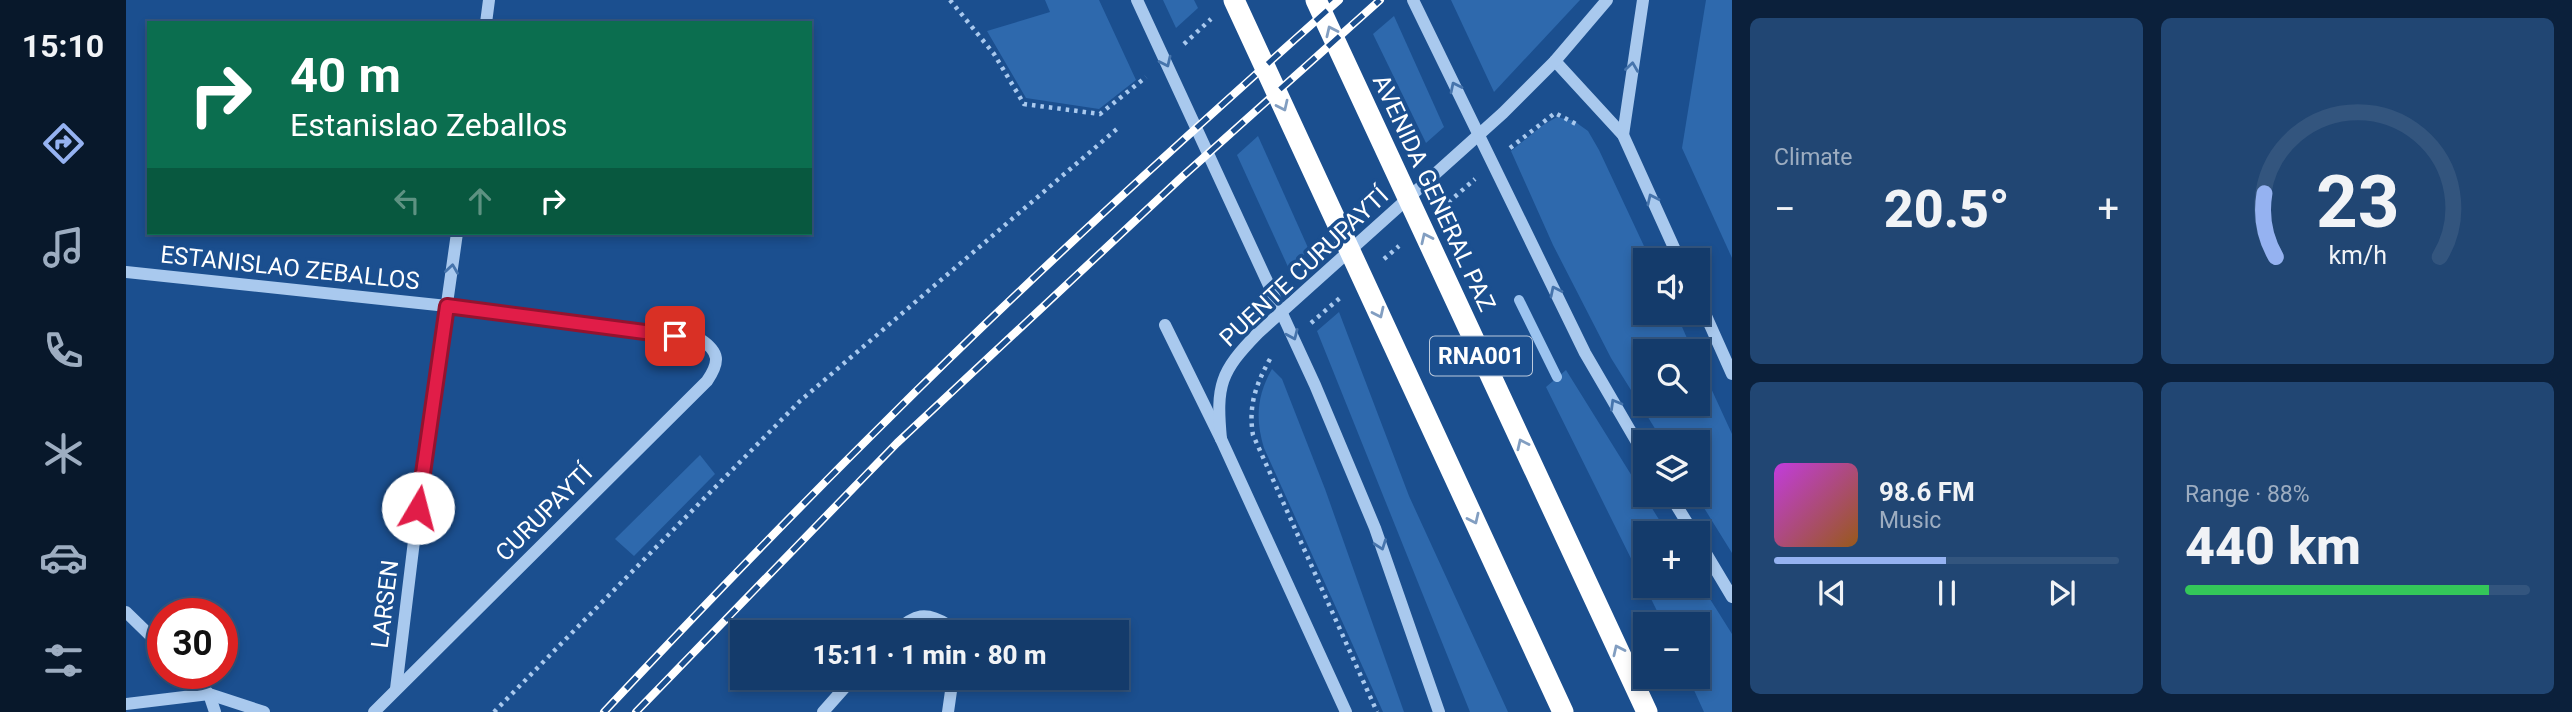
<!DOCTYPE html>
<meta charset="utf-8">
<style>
body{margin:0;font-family:Roboto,sans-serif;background:#214673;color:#f1f3f6;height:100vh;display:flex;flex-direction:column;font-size:26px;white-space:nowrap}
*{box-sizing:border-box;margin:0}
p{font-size:23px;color:#9dadc1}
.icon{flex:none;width:38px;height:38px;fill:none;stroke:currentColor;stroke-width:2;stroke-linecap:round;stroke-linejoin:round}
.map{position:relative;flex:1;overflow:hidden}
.sheet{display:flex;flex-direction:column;gap:18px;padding:18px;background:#0b203b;width:840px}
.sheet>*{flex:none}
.banner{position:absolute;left:21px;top:21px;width:665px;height:214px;border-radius:0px;box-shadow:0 4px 10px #0003,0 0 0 2px #33557e;background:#0b6e4f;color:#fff;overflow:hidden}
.tools{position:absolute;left:1507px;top:248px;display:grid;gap:14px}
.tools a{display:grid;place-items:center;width:77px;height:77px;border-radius:0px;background:#143b6b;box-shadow:0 4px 10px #0003,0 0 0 2px #33557e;font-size:35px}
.speed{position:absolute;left:21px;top:598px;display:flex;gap:14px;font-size:35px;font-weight:700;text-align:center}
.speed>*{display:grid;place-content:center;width:91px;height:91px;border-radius:50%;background:#143b6b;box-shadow:0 4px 10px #0003,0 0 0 2px #33557e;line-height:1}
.speed .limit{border:10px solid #d22;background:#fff;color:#111}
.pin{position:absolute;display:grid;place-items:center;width:60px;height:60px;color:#fff;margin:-30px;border-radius:14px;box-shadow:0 4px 10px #0006}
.me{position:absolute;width:77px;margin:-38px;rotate:8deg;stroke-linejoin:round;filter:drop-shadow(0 0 5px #0008)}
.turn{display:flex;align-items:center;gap:24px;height:147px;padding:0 28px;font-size:32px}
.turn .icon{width:91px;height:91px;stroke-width:2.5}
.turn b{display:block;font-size:49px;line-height:60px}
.lanes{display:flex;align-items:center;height:66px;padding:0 28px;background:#0003;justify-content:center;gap:35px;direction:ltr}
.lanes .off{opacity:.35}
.big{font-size:52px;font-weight:800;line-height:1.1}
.sheet .tile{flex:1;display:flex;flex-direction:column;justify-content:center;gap:10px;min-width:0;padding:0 24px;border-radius:10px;background:#214673}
.sheet .dial{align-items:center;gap:0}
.dial svg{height:182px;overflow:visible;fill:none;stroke:#33557e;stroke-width:7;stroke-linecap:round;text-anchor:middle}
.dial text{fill:#f1f3f6;stroke:none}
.song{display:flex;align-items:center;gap:21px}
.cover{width:84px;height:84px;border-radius:10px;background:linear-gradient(135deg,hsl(290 70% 55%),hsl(30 70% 35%))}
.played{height:7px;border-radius:4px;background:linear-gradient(90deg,#95b2f1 50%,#33557e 50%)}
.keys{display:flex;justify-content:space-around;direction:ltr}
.heat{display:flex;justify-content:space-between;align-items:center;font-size:38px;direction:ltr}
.charge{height:10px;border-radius:5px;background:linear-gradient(90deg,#34c759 88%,#33557e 0)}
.sheet .tiles{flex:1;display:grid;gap:18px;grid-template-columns:repeat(2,1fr)}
.trip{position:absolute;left:604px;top:620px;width:399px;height:70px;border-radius:0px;background:#143b6b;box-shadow:0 4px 10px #0003,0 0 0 2px #33557e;font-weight:800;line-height:70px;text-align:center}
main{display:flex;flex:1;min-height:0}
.dock{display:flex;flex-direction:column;width:126px;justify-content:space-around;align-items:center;background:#08182b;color:#9dadc1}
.dock .icon{width:49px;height:49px}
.dock .active{color:#95b2f1}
.dock b{font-size:32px;color:#f1f3f6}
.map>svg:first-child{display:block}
.green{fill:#2e69ad}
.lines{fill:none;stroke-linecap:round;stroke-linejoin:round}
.stream{stroke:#9cc4f0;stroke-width:10}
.path{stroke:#a9c9ee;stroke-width:4.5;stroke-dasharray:3.5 5;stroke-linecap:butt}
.minor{stroke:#a9c9ee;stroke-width:12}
.highway{stroke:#fff;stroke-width:21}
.rail-casing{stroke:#fff;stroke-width:8}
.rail{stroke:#1b4f8f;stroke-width:5;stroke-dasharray:16;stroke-linecap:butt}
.oneway{stroke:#829ec1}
.oneway2{stroke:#4674ac}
.route-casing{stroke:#92132f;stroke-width:18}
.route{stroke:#e11d48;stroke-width:12}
.labels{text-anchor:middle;stroke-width:7;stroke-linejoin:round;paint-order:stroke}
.shield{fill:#1b4f8f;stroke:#bbcadd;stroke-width:2}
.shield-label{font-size:23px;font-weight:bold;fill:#fff}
.street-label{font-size:24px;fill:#fff;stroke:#1b4f8f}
</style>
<main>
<nav class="dock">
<b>15:10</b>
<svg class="icon active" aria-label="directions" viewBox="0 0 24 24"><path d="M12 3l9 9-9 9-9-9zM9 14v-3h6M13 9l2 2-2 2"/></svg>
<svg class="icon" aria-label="music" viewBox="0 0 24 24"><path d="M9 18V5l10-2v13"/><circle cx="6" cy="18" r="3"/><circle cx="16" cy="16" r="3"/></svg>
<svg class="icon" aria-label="phone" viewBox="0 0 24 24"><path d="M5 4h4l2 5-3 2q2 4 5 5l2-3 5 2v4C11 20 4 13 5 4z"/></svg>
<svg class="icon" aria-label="climate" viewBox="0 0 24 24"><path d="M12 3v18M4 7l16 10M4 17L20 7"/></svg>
<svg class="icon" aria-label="car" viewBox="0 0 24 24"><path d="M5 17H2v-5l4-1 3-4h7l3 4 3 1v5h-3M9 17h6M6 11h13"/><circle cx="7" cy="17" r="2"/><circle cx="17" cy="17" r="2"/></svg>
<svg class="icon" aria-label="filters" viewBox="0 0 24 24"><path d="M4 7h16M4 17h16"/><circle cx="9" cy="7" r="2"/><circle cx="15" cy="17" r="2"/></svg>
</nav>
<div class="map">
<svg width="1606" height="712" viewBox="0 0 1606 712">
<rect width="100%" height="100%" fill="#1b4f8f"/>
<!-- green -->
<g class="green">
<path d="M919,0H973L1010,80L973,109L900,98L861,31L924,12Z"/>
<path d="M1037,0H1068L1072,8L1050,28Z"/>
<path d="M1325,0H1454L1368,92Z"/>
<path d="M1580,0H1606V258L1556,148Z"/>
<path d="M1268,16L1318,127L1300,143L1247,34Z"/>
<path d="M1431,117L1448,121L1462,131L1473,150L1525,261H1519V313H1550L1567,352H1519V404H1572V360L1606,434V553L1570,495L1572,443H1538L1485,358L1427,245L1385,151L1417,125Z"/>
<path d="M1132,136L1183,250L1163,269L1111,155Z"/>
<path d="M1213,312L1283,496L1382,712H1344L1191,331Z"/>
<path d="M1146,369L1156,379L1199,489L1278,712H1257L1138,448C1129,419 1131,395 1146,369Z"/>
<path d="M1440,370L1542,534H1519V586H1572V580L1606,634V712H1578L1562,677H1572V625H1538L1420,387Z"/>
<path d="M574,455L589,474L508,556L489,539Z"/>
</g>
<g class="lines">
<!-- stream -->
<path class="stream" d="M1393,300L1431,377"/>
<!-- path -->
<g class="path">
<path d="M824,0L868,54L898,104L974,114L1020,77"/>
<path d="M1058,44L1085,19"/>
<path d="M1384,148L1429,113L1452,125"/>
<path d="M1316,208L1349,179"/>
<path d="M1258,259L1273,246"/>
<path d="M1185,323L1215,297"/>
<path d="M1144,359C1130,384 1122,406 1127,435L1251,712"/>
<path d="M368,712L674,401L992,128"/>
</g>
<!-- minor -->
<g class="minor">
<path d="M1011,0L1189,385L1249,528L1313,712"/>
<path d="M1287,0L1459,353L1519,456"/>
<path d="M360,23L363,0"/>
<path d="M1429,61L1497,135L1554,261"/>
<path d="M1497,135L1517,0"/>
<path d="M0,272L321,306L574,339C594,352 594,362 581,381L248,712"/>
<path d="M1572,298L1606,374"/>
<path d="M1039,325L1095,439L1220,712"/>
<path d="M1095,439C1090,385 1094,372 1132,333L1377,113L1429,61L1481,0"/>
<path d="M1544,495L1568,534"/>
<path d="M1572,540L1606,597"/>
<path d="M0,612L37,648"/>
<path d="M769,632C789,614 800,611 822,625L825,632"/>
<path d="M63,674L83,694L138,712"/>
<path d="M270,689L292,508L331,233"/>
<path d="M83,694L89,712"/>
<path d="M0,704L83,694"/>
<path d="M697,712L728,677"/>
<path d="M822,712L827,677"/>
</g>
<!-- highway -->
<g class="highway">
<path d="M1108,0L1437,712"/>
<path d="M1190,0L1521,712"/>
</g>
<defs>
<g id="rail">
<path d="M478,712C569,615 662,518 757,424C904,277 1058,138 1213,0"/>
<path d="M510,712L771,443L1057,176L1254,0"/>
</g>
</defs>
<!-- rail casing -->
<use href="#rail" class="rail-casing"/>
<!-- rail -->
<use href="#rail" class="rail"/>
</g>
<!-- one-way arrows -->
<defs><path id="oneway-chevron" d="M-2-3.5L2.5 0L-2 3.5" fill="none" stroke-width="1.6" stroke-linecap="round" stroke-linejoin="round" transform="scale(1.75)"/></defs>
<g class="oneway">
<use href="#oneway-chevron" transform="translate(1205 31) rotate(-115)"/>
<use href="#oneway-chevron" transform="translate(1157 106) rotate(65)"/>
<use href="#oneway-chevron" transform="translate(1300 238) rotate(-115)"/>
<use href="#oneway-chevron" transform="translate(1253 313) rotate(65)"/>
<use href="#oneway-chevron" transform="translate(1396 444) rotate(-115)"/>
<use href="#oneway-chevron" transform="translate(1348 519) rotate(65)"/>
<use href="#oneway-chevron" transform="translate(1492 650) rotate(-115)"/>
</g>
<g class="oneway2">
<use href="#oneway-chevron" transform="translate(1040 62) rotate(65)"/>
<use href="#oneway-chevron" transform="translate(1506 67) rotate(-82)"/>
<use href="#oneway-chevron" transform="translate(1329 87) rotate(-116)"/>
<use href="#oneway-chevron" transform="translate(1526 199) rotate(-115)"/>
<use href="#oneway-chevron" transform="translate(326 269) rotate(-82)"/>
<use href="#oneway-chevron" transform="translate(1429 291) rotate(-116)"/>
<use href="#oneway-chevron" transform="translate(1167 335) rotate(66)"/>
<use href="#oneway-chevron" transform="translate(1489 404) rotate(-120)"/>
<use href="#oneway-chevron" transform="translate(1255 545) rotate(70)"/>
</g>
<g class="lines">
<defs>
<path id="route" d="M292,508L321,306L549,336"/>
</defs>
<!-- route casing -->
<use href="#route" class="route-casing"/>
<!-- route -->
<use href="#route" class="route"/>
</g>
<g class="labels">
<!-- shield labels -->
<rect class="shield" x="1304" y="336.5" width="102" height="39" rx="5"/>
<g class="shield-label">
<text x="1355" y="364">RNA001</text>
</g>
<!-- street labels -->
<g class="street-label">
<text transform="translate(1308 193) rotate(65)" y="8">AVENIDA GENERAL PAZ</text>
<text transform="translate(1178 267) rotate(-43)" y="8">PUENTE CURUPAYTÍ</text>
<text transform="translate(164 268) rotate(6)" y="8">ESTANISLAO ZEBALLOS</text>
<text transform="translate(418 513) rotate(-45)" y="8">CURUPAYTÍ</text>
<text transform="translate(259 604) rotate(-83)" y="8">LARSEN</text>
</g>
</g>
</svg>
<div class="tools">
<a><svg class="icon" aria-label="sound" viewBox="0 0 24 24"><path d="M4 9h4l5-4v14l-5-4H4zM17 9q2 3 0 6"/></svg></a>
<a><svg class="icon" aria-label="search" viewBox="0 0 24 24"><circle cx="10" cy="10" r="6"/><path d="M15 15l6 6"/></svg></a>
<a><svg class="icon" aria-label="layers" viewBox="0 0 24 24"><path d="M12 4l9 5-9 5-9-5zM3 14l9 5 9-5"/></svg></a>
<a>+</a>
<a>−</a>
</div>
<div class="speed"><div class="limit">30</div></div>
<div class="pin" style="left:549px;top:336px;background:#d93025"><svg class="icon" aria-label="arrive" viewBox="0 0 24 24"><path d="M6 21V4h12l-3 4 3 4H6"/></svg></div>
<svg class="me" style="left:292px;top:508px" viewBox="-20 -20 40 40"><circle r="19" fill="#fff"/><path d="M0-13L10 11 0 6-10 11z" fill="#e11d48"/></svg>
<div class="trip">15:11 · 1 min · 80 m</div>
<div class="banner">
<div class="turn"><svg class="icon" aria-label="right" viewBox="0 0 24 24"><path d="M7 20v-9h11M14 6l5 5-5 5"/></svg><div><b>40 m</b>Estanislao Zeballos</div></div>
<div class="lanes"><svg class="icon off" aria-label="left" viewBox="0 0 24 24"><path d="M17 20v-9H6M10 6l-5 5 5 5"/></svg><svg class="icon off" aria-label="ahead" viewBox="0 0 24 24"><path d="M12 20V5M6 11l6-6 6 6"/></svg><svg class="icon" aria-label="right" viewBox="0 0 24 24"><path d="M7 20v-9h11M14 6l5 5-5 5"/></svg></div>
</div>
</div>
<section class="sheet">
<div class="tiles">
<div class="tile"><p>Climate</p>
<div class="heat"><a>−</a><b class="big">20.5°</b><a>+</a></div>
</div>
<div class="tile dial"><svg viewBox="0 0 100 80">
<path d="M14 69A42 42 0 1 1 86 69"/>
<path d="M14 69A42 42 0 0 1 9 41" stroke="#95b2f1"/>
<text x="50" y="56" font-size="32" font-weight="700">23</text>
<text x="50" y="72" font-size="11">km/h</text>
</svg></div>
<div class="tile">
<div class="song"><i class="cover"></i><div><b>98.6 FM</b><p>Music</p></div></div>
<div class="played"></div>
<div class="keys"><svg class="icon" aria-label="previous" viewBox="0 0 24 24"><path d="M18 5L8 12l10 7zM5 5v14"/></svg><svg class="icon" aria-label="pause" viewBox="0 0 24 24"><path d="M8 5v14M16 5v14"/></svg><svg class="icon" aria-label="next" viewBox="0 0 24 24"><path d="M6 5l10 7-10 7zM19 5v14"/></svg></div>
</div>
<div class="tile"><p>Range · 88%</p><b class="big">440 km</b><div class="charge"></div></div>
</div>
</section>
</main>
